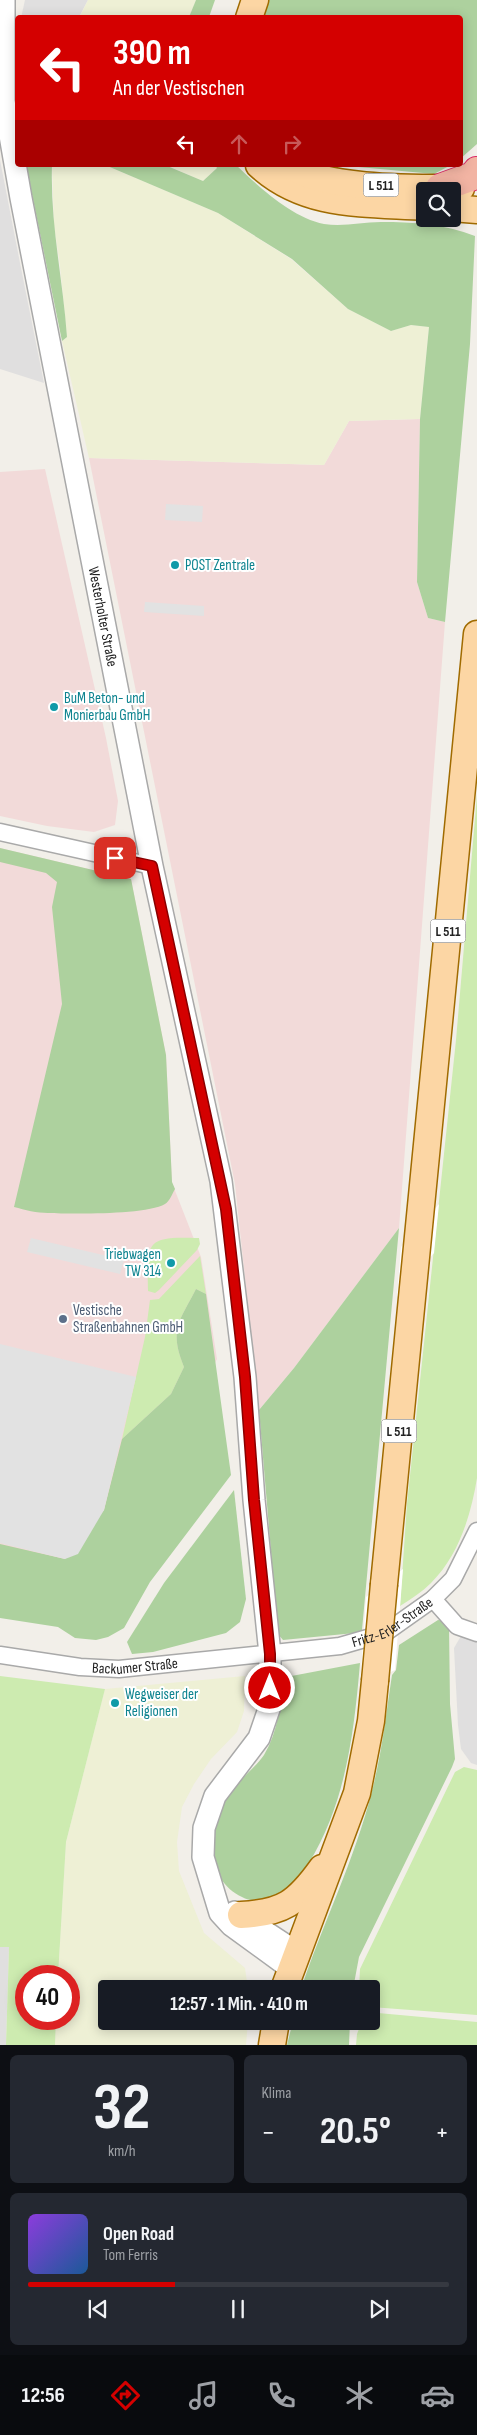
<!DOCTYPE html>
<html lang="de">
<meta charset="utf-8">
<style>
body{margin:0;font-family:"Sofia Sans Condensed",sans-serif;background:#242831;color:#f1f3f6;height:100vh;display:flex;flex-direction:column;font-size:19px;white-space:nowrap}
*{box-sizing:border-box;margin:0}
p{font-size:16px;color:#9ea1a6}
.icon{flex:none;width:28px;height:28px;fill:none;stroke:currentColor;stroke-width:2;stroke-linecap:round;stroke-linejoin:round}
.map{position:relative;height:2045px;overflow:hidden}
.sheet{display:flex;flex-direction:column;gap:10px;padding:10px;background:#0d0f14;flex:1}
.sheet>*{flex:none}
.hud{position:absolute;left:15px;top:15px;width:448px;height:152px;border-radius:5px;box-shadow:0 2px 12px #0003;background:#d40000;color:#fff;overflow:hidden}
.tools{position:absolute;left:416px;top:182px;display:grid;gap:10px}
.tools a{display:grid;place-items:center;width:45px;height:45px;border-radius:5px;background:#171b24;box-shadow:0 2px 12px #0003;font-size:25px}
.speed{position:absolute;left:15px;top:1965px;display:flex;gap:10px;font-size:25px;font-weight:700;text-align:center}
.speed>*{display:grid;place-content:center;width:65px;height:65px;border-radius:50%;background:#171b24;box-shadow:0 2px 12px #0003;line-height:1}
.speed .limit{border:8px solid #d22;background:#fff;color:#111}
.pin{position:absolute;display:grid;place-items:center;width:42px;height:42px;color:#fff;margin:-21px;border-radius:10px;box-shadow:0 2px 8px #0006}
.me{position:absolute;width:55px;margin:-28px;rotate:0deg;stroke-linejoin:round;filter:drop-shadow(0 0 4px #0008)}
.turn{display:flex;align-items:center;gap:18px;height:105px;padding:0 15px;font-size:22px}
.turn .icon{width:65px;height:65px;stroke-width:2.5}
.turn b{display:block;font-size:35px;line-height:42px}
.lanes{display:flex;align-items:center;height:48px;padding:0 15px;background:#0003;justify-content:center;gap:25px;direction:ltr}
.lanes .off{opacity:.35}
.big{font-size:38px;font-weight:700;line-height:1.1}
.sheet .tile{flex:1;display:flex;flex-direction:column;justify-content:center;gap:8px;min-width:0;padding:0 18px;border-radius:8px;background:#242831}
.sheet .dial{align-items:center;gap:0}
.dial b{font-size:65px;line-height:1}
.song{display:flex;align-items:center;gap:15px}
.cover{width:60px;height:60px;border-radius:8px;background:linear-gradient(135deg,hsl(270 70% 55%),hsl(210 70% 35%))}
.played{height:5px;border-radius:2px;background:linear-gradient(90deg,#d40000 35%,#363941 35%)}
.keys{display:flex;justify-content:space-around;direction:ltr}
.heat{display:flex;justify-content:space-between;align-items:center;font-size:28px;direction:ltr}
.sheet .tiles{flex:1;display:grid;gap:10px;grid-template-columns:1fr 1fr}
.tile:last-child{grid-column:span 2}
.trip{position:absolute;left:98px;top:1980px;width:282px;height:50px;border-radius:5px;background:#171b24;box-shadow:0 2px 12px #0003;font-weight:700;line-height:50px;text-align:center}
.tabs{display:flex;height:80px;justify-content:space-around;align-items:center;background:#090b0e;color:#9ea1a6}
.tabs .icon{width:35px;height:35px}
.tabs .on{color:#d40000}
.tabs b{font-size:22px;color:#f1f3f6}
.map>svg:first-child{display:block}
.residential{fill:#e0dfdf}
.commercial{fill:#f2dad9}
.farmland{fill:#eef0d5}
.grass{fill:#cdebb0}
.forest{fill:#add19e}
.parking{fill:#e2e2e2}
.pier{fill:#fff}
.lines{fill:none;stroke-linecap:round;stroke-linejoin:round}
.minor-casing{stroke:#a9a9a9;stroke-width:19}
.tertiary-casing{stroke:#a9a9a9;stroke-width:24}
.primary-casing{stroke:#a06b00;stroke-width:29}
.trunk-casing{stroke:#dc2a67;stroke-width:30}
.minor{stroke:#fff;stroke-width:16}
.tertiary{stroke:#fff;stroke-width:21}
.primary{stroke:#fcd6a4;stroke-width:26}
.trunk{stroke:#f2b4a3;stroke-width:28}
.primary-bridge-casing{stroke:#a06b00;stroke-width:29;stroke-linecap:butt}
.primary-bridge{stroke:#fcd6a4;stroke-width:26}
.route-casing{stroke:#8a0000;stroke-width:12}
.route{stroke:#d40000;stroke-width:9}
.culture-dot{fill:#0f9aa8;stroke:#fff;stroke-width:2}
.service-dot{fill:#5c6f8a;stroke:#fff;stroke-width:2}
.labels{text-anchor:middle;stroke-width:4;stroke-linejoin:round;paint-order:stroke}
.shield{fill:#fff;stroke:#646464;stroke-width:1}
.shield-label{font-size:14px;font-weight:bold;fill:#222}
.culture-label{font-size:15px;fill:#0d838f;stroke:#fff;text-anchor:start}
.street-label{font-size:15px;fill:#222;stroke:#fff}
.service-label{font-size:15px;fill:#4e5e75;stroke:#fff;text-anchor:start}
</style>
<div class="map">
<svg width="477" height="2045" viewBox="0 0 477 2045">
<rect width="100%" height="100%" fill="#f2efe9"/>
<!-- residential -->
<g class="residential">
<path d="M25,0H88L79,17L21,18Z"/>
<path d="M0,160L20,263L44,383L0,369Z"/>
<path d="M465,1629L477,1633V1765L471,1763L461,1749L458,1725L454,1648Z"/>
<path d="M0,1947H9L6,2045H0Z"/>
</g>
<!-- commercial -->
<g class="commercial">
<path d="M420,419L417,582L428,618L445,622L399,1228L294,1368L259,1410L235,1184L89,458L324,465L349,421Z"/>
<path d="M45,469L106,738L118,801L115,825L94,832L47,826L0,816V472Z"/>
<path d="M0,848L131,879L166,1055L172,1183L201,1257L217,1359L78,1622L0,1609Z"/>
</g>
<!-- farmland -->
<g class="farmland">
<path d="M88,0H196L189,17L79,18Z"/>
<path d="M52,165H105L218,213L291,259L348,309L391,331L411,325L429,327L420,419L349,421L324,465L89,458L62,341L67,337L60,266L54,226Z"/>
<path d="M166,165H215L217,168L203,181Z"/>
<path d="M245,1676L244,1711L237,1732L211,1759L194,1784L182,1807L177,1842L179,1871L204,1933L245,1968L248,1989H106V2021H248L246,2045H55L56,2019H69V1976H58L66,1842L105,1689Z"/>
</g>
<!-- grass -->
<g class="grass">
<path d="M477,795V1478C471,1515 459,1555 431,1583C422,1592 411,1599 400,1606L407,1504L456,1040Z"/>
<path d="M199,1238L200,1244L197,1250L159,1290L155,1293L148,1291C147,1241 145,1236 199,1238Z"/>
<path d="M200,1256L206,1294L196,1289C179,1322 169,1330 184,1367L171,1394L122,1439L145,1337L150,1300L159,1299Z"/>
<path d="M0,1676L105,1689L66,1842L58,1976H26V2019H56L55,2045H6L9,1947H0Z"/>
<path d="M464,1767L477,1770V2015L371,2007V1989H359L360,1969L455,1772Z"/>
<path d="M378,2013L477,2022V2045H356L357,2034L362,2021H371V2015Z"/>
</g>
<!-- forest -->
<g class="forest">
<path d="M196,0H215L209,17H189Z"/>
<path d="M262,0H477V144L460,159V18H255Z"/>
<path d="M26,165H52C50,223 63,280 67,337L62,341Z"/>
<path d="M105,165H165L203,181L217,168L215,165H236C258,186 292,218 324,224C344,227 361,222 381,222C412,222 445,224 475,236L470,344L445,622L428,618L417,582L420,419L429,327L411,325L391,331L348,309L292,259L218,213Z"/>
<path d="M337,165H451L434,174Z"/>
<path d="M0,848L131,879L166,1055L172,1182L175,1189C172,1194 170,1201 165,1204C146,1215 72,1214 48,1213C37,1213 25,1210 14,1207L62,1004L52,907L57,882L46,873L0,862Z"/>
<path d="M399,1228L362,1630L355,1633L283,1640L278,1634L259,1410L294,1368Z"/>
<path d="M196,1289L206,1294L231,1475L150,1582L124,1628L108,1637L96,1640L75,1638L58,1627L0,1618V1544L65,1559L104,1510L122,1439L171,1394L184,1367C169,1330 179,1322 196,1289Z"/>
<path d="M234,1490L246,1599L240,1622L226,1633L153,1652L132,1654L127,1642L164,1583Z"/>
<path d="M438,1620L445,1621L449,1625L450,1704L455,1759L452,1767L359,1957L353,1989H301C323,1923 355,1859 372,1791C382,1753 386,1714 392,1675L396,1670L399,1645Z"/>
<path d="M360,1663C354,1733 346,1802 309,1863C299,1879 287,1896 268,1899C258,1900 250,1902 242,1897C223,1888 215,1872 213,1852C210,1825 223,1799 241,1780C249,1771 258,1764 264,1755C278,1731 281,1705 281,1678Z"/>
<path d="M293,2021H350L349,2045H287Z"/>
</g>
<!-- parking -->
<g class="parking">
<path d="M166,504L203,506L202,522L165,520Z"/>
<path d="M145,602L204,606V616L144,612Z"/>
<path d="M31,1238L124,1260L120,1274L27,1252Z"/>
<path d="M0,1344L136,1377L104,1510L78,1554L65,1559L0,1543Z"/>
</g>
<!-- pier -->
<g class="pier">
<path d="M439,1204L434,1253L397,1297L401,1247Z"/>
<path d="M403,1569L395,1670L360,1686L366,1597Z"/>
</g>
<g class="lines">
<defs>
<g id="minor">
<path d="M0,832L152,866"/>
<path d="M433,1599L457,1626L477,1633"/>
<path id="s1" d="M0,1655L80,1667L119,1669L340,1646L385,1633L433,1599L453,1579L477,1531"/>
</g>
<g id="tertiary">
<path id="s2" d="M4,0V101L21,198L152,866L221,1181L245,1377L254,1500L270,1654V1706L259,1738L215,1796L204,1828L203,1857L220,1913L231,1925L290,1968"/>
<path d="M235,1912L296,1952"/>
</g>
<g id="primary">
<path d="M249,18L255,0"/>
<path d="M259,165C306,208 365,203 425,207"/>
<path d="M289,165C323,190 418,188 461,188"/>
<path d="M452,208L477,210"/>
<path d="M384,1584L477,634"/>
<path d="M241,1915C283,1913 297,1903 322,1868"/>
<path d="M284,1989L357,1793L371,1721L375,1681"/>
<path d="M272,2045L276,2021"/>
</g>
<path id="trunk" d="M440,188L473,176L477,171"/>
</defs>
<!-- minor casing -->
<use href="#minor" class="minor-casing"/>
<!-- tertiary casing -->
<use href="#tertiary" class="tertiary-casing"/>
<!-- primary casing -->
<use href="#primary" class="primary-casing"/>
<!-- trunk casing -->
<use href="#trunk" class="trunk-casing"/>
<!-- minor -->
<use href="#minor" class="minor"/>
<!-- tertiary -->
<use href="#tertiary" class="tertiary"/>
<!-- primary -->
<use href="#primary" class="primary"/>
<!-- trunk -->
<use href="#trunk" class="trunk"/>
<defs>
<path id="primary-bridge" d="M375,1681L384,1584"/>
</defs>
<!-- primary-bridge casing -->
<use href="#primary-bridge" class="primary-bridge-casing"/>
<!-- primary-bridge -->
<use href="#primary-bridge" class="primary-bridge"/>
</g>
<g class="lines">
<defs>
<path id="route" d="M115,858L152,866L226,1209L245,1377L254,1500L270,1654V1688"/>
</defs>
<!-- route casing -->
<use href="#route" class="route-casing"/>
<!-- route -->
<use href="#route" class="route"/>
</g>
<!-- markers -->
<g class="culture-dot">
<circle cx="175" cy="565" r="5"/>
<circle cx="54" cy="707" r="5"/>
<circle cx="171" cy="1263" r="5"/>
<circle cx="115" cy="1703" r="5"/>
</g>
<circle class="service-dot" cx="63" cy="1319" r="5"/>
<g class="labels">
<!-- shield labels -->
<g class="shield">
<rect x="363.5" y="173.5" width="35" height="23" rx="4"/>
<rect x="430.5" y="919.5" width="35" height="23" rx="4"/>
<rect x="381.5" y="1419.5" width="35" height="23" rx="4"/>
</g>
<g class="shield-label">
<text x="381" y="190">L 511</text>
<text x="448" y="936">L 511</text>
<text x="399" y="1436">L 511</text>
</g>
<!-- culture labels -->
<g class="culture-label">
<text x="185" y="570">POST Zentrale</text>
<text x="64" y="703">BuM Beton- und<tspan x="64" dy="17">Monierbau GmbH</tspan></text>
<text x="161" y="1259" text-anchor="end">Triebwagen<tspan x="161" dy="17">TW 314</tspan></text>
<text x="125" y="1699">Wegweiser der<tspan x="125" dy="17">Religionen</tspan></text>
</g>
<!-- street labels -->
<g class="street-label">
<text dy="5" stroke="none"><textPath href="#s2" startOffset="626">Westerholter Straße</textPath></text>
<text dy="5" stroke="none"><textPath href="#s1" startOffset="400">Fritz-Erler-Straße</textPath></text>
<text dy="5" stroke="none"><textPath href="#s1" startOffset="136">Backumer Straße</textPath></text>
</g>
<!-- service labels -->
<g class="service-label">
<text x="73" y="1315">Vestische<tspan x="73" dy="17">Straßenbahnen GmbH</tspan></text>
</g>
</g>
</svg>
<div class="tools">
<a><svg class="icon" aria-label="search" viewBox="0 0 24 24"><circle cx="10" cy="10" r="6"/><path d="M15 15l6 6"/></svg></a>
</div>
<div class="speed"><div class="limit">40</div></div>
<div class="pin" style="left:115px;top:858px;background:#d93025"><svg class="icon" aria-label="arrive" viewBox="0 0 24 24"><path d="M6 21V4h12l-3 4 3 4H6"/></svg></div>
<svg class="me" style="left:270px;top:1688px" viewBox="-20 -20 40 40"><circle r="17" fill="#d40000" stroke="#fff" stroke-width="3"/><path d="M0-11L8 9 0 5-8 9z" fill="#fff"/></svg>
<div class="trip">12:57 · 1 Min. · 410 m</div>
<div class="hud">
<div class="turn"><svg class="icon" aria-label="left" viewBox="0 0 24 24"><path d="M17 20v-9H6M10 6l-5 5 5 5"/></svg><div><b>390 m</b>An der Vestischen</div></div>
<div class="lanes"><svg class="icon" aria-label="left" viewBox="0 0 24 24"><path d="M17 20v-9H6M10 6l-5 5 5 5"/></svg><svg class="icon off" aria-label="ahead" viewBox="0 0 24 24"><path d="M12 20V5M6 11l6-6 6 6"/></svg><svg class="icon off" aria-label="right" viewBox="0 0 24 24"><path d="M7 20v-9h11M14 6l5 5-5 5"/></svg></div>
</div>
</div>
<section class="sheet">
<div class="tiles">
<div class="tile dial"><b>32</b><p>km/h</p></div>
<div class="tile"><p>Klima</p>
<div class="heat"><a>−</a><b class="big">20.5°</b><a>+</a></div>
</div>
<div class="tile">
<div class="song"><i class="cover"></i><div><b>Open Road</b><p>Tom Ferris</p></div></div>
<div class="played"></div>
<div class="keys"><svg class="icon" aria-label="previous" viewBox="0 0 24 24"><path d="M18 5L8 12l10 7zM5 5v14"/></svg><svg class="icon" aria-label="pause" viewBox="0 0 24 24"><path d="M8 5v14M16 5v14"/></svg><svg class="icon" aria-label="next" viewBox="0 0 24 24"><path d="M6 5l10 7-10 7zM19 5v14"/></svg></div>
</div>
</div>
</section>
<nav class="tabs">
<b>12:56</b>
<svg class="icon on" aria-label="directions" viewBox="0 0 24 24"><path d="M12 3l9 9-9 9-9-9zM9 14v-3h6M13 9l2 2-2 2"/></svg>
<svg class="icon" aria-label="music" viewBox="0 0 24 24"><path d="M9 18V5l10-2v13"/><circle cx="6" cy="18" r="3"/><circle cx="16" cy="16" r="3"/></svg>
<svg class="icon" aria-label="phone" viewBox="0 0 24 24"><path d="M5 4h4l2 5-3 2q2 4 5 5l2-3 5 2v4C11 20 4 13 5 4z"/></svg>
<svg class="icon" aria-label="climate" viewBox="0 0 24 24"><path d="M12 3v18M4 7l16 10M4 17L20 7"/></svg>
<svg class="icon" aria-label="car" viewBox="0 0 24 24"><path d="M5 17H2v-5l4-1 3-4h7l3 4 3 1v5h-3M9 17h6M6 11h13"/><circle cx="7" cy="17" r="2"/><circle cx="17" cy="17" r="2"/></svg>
</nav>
